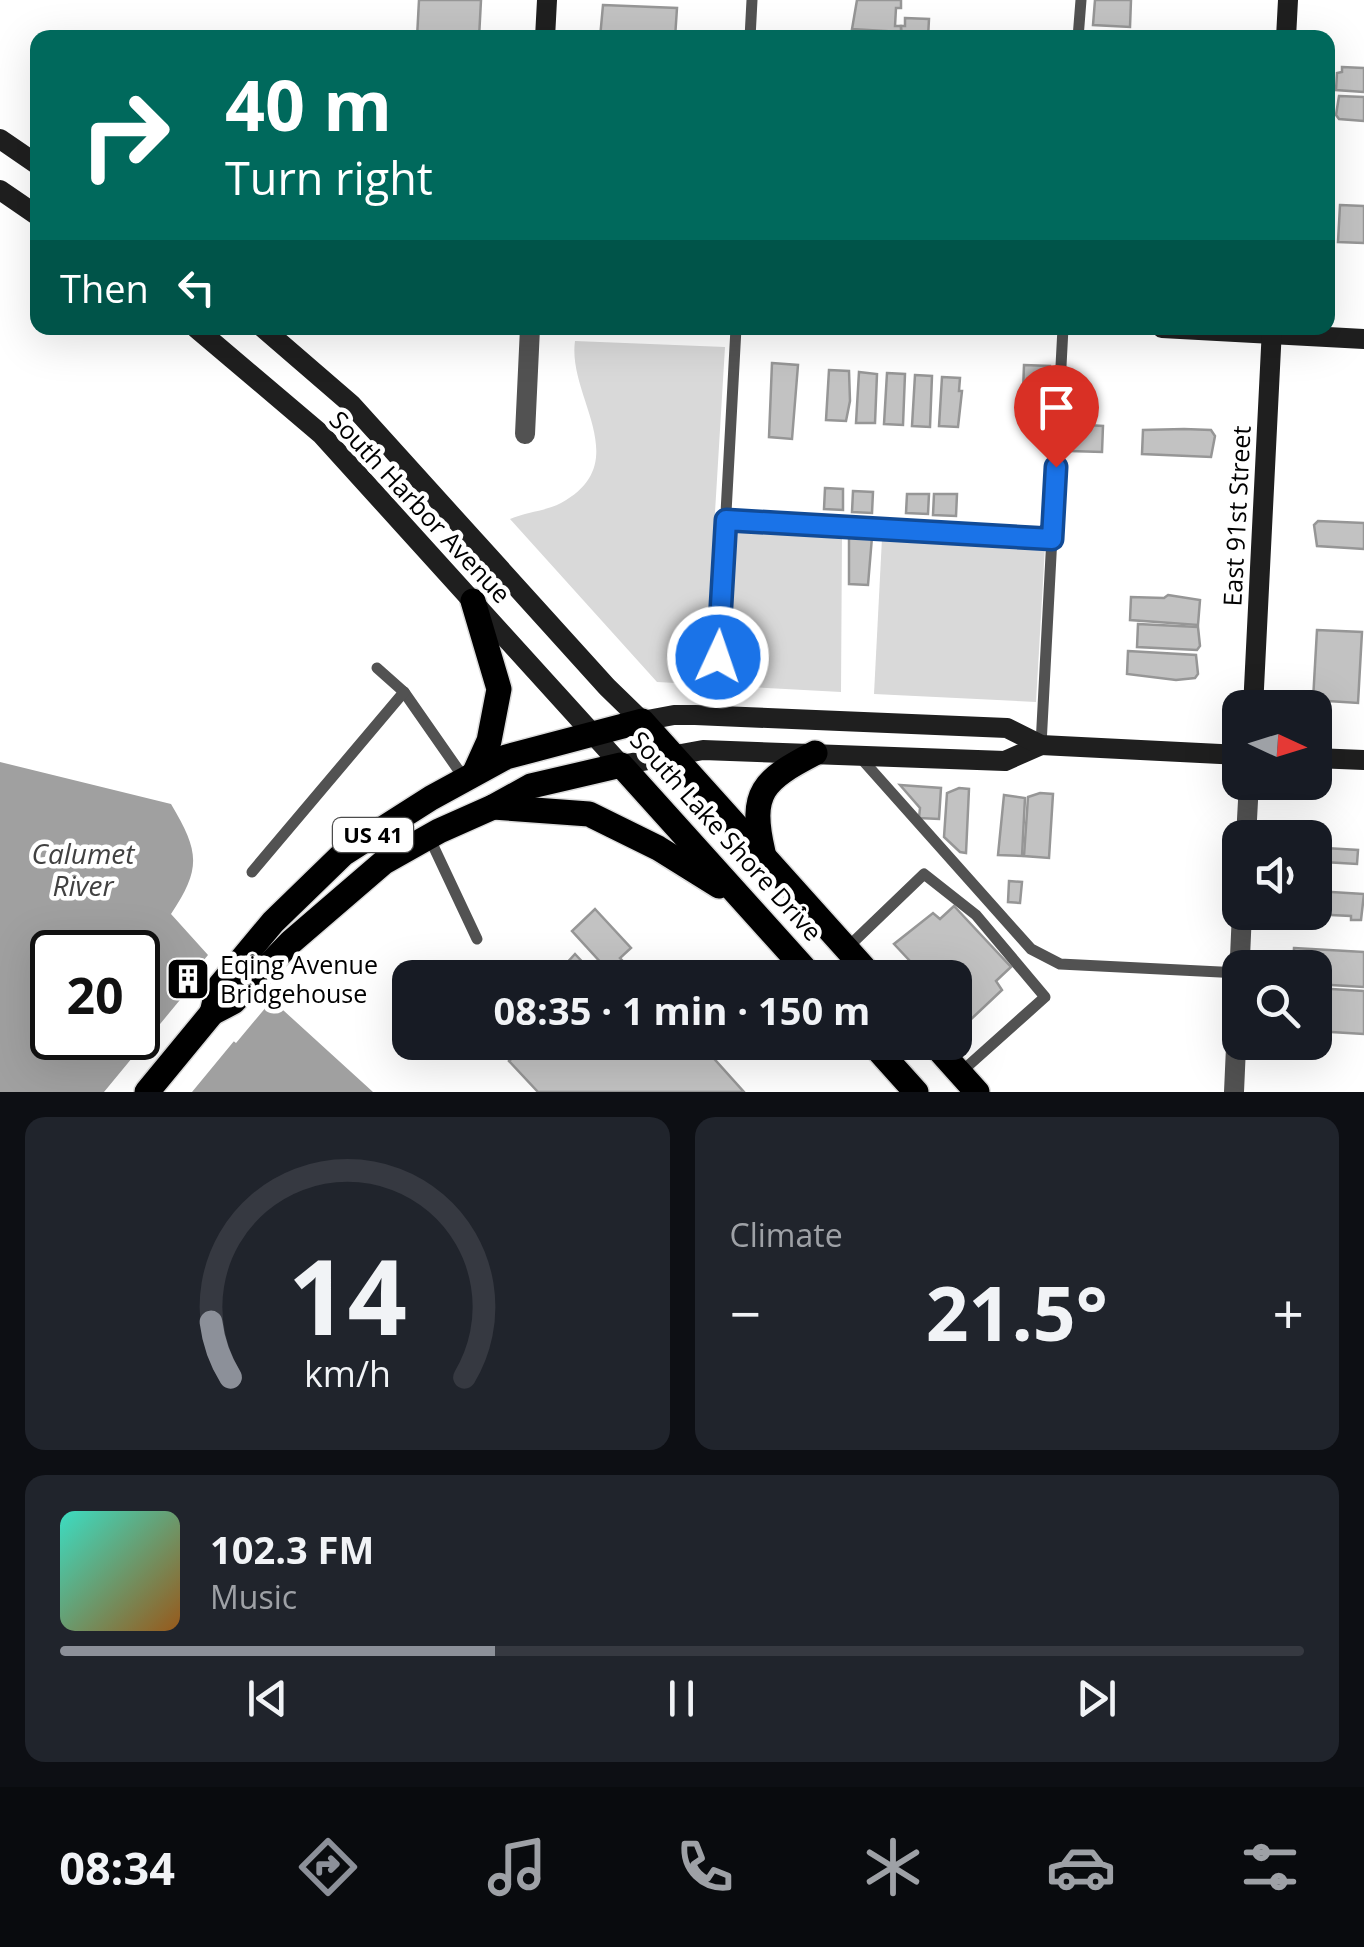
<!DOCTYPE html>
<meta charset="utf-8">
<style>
body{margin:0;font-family:"Open Sans",sans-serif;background:#20242c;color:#f1f3f6;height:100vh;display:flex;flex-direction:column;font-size:38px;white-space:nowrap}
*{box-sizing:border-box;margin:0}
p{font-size:32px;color:#9ea1a6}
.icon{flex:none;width:55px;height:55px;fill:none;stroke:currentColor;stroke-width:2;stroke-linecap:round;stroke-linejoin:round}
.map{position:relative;height:1092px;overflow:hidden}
.side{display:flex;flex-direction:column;gap:25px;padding:25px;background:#0d0f14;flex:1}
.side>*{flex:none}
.banner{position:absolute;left:30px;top:30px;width:1305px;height:305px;border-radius:20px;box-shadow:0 10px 40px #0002;background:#00695c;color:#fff;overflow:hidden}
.needle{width:65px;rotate:94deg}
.fabs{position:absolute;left:1222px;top:690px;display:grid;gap:20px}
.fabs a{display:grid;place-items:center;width:110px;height:110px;border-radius:20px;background:#171b24;box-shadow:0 10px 40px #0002;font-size:50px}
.speed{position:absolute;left:30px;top:930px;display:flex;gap:20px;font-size:50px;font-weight:700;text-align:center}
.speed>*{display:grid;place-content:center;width:130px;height:130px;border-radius:50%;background:#171b24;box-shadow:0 10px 40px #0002;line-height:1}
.speed .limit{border:5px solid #111;border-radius:15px;background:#fff;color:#111}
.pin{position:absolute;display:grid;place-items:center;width:85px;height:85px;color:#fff;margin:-102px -42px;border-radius:50% 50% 50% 0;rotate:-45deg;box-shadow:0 0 10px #0007}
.pin .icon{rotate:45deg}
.me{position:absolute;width:110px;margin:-55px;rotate:3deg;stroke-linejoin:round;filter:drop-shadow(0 0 8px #0008)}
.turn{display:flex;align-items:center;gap:35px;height:210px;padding:0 30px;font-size:45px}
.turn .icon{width:130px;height:130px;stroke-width:2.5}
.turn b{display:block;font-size:70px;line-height:85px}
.then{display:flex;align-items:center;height:95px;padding:0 30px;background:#0003;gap:20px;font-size:38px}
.big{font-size:75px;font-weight:700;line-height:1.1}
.side .card{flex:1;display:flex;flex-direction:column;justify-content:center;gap:15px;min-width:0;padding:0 35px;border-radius:20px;background:#20242c}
.side .dial{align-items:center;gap:0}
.dial svg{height:260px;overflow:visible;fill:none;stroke:#363941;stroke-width:7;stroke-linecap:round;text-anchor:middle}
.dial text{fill:#f1f3f6;stroke:none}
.song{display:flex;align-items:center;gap:30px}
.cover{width:120px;height:120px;border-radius:15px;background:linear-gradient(135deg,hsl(170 70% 55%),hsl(30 70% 35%))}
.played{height:10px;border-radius:5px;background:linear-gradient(90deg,#8c9099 35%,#363941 35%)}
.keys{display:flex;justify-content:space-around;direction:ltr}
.heat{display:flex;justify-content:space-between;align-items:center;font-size:55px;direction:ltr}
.side .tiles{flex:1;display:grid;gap:25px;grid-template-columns:1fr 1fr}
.card:last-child{grid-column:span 2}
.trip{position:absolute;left:392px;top:960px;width:580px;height:100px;border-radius:20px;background:#171b24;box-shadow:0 10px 40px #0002;font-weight:700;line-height:100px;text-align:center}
.tabs{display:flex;height:160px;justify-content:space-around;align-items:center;background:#090b0e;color:#9ea1a6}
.tabs .icon{width:70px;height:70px}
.tabs .on{color:#8c9099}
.tabs b{font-size:45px;color:#f1f3f6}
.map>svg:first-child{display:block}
.green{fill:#d9d9d9}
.water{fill:#a0a0a0;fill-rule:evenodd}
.pier{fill:#fff}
.building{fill:#c2c2c2;stroke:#969696;stroke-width:2.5}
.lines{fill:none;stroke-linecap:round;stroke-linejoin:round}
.primary-casing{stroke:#dbdbdb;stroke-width:28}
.lane{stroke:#525252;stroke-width:11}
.street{stroke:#525252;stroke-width:20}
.secondary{stroke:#1f1f1f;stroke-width:20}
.primary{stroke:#000;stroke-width:25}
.route-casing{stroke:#114b97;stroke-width:25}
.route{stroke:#1a73e8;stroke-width:18}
.labels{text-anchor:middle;stroke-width:9;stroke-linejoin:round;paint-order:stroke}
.shield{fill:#fff;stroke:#4c4c4c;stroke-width:2.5}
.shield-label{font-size:22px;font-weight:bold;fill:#000}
.street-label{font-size:25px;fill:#000;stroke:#fff}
.poi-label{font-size:25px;fill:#000;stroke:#fff;text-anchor:start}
.water-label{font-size:28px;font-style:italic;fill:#414141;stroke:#fff}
</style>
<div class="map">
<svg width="1364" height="1092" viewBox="0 0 1364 1092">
<rect width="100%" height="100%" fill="#fff"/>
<!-- green -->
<g class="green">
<path d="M575,341L725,347L714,529L842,534L841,692L657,682L510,519C526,512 546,511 561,503C636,462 567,397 575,341Z"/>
<path d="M882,538L1045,547L1036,702L874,694Z"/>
</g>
<!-- water -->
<path class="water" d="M0,762L171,804C199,851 202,868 171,914L208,955L175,995L236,1043L272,1000L373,1092H0ZM52,952H138V1038H52Z"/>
<!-- pier -->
<path class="pier" d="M184,995L236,1037L239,1035L192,1092H104Z"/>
<!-- building -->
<g class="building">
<path d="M419,0H481L479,38H417Z"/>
<path d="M857,0H901V8H896L895,26H901V32L852,29Z"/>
<path d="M1095,0H1131L1130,27L1093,25Z"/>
<path d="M603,5L677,8L675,38H600Z"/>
<path d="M905,18L929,19L928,38H902L901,26H905Z"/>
<path d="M1342,67L1364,68V92L1336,90L1337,73L1342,72Z"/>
<path d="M1339,96L1364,97V121L1339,119L1336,115Z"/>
<path d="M1340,205L1364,206V243L1338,242Z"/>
<path d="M772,363L798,365L792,439L769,437Z"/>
<path d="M1024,365L1050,366L1048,417L1044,416V422L1022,420Z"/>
<path d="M829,370L849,371L850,401L846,421L826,420Z"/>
<path d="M859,372L877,374L875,423H856Z"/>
<path d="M887,373L905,374L903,425L884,424Z"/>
<path d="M915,375L932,376L930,427L912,426Z"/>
<path d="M942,377L960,378L959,391H962L958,427L939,426Z"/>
<path d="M1070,424L1103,426L1102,452L1070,451Z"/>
<path d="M1184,429L1211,430L1215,436L1211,457L1142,454L1143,430Z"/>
<path d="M825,488L843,489V510L824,509Z"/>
<path d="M853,491L873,492L872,513L852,512Z"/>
<path d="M907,494H929L928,514L906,513Z"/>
<path d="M934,494H957L956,516L933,515Z"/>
<path d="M1318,521L1364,523V549L1317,546L1314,525Z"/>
<path d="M849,536L872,537L868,585L849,584Z"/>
<path d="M1168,595L1200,600L1198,625L1130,620L1131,597L1164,598Z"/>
<path d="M1138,624L1198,627L1200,646L1197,650L1137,647Z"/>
<path d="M1317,630L1362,632L1358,703L1313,700Z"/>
<path d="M1128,651L1196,655L1198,674L1195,678L1176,680L1127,674Z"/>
<path d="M900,785L941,788L939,819L919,818L920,808Z"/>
<path d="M959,788L969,789L966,853L960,852L944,837L947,793Z"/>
<path d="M1040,793L1053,794L1049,858L1024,856L1028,797Z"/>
<path d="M1004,795L1025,798L1022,856L998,855Z"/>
<path d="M1325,848L1358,850L1357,864L1324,862Z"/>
<path d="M1009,881L1022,882L1020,903L1008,902Z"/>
<path d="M1315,891L1364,894L1361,920H1351V916L1288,913L1315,912Z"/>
<path d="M954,906L1011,967L996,981L1002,990L967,1023L955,1010V978H926L894,944L933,913L940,919Z"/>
<path d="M595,909L631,948L620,958L638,978H590L603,965L572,931Z"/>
<path d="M1294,948L1364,952V987L1315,984V968H1293Z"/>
<path d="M575,954L590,970L583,978H576L564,966Z"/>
<path d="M191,966L200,974L187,992L176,984Z"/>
<path d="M1315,988L1364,991V1034L1315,1031Z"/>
<path d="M529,1042H699L744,1092H538L509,1061Z"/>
</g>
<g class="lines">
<defs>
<g id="primary">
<path d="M473,601L499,689L489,741L475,772"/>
<path d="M493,807L589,814L658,848L719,886"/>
<path d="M763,852C749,792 763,780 815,753"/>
<path d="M212,1013L218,988L273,922L343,854L431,798L506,757L642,721L873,978"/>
<path d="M871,1042L916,1092"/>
<path d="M932,1042L977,1092"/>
<path d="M147,1092L212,1013L233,1002L291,942L384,862L439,831L493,807L531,786L621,765L813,978"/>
</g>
</defs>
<!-- primary casing -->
<use href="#primary" class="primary-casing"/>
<!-- lane -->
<g class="lane">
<path d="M750,38L752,0"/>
<path d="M1078,38L1081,0"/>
<path d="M726,520L1052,539"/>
<path d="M377,668L404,692L464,778"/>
<path d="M715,716L736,328"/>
<path d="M1041,745L1063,328"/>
<path d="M859,756L1031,949L1060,964L1240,973"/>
<path d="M429,837L477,939"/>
<path d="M252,872L404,692"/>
<path d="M847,948L924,874L976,915L1045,997L960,1073"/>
</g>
<!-- street -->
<g class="street">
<path d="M525,434L530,328"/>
<path d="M1246,838L1249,782"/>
<path d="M1234,1092L1242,912"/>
</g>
<!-- secondary -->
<g class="secondary">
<path d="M545,38L547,0"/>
<path d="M1286,38L1288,0"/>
<path d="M0,139L38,165"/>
<path d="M0,190L38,216"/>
<path d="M196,328L321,434L621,765L703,750L1005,761L1041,745"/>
<path d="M263,328L351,404L607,687L642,721L674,715H695L1007,728L1041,745L1240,755"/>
<path d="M1162,328L1364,339"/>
<path d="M1253,708L1272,328"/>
<path d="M1315,758L1364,760"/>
</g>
<!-- primary -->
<use href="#primary" class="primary"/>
</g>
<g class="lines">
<defs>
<path id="route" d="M718,657L726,520L1052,539L1056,467"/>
</defs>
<!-- route casing -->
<use href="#route" class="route-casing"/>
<!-- route -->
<use href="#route" class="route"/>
</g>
<!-- icons -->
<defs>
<symbol id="building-square" viewBox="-11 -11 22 22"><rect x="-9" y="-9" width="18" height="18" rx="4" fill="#000" stroke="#fff"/><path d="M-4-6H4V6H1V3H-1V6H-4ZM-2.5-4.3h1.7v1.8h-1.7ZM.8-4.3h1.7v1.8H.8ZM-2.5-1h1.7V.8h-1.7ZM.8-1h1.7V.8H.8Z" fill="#fff"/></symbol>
</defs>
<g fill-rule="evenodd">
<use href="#building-square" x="163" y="954" width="50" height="50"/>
</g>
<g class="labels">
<!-- shield labels -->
<rect class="shield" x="333" y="818" width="80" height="34" rx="8"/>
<g class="shield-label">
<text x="373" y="843">US 41</text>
</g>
<!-- street labels -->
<g class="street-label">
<text transform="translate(420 507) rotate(47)" y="9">South Harbor Avenue</text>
<text transform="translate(1237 516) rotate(-87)" y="9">East 91st Street</text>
<text transform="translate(726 836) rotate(48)" y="9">South Lake Shore Drive</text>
</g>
<!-- poi labels -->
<g class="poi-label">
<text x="220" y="974">Eqing Avenue<tspan x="220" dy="29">Bridgehouse</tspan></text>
</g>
<!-- water labels -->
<g class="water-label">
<text x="83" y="864">Calumet<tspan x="83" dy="32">River</tspan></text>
</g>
</g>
</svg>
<div class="fabs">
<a><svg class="needle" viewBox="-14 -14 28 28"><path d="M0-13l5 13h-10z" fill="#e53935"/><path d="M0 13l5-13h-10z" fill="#9ea1a6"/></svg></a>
<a><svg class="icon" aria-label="sound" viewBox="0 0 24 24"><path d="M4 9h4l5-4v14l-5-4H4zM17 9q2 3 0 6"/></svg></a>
<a><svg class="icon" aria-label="search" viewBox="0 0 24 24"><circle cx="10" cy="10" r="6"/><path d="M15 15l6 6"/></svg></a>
</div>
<div class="speed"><div class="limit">20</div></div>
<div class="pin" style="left:1056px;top:467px;background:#d93025"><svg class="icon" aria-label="arrive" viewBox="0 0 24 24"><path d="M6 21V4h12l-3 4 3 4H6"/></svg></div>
<svg class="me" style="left:718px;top:657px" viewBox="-20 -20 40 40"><circle r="17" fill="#1a73e8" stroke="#fff" stroke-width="3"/><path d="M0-11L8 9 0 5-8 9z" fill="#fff"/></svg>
<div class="trip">08:35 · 1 min · 150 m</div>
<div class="banner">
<div class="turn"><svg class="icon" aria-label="right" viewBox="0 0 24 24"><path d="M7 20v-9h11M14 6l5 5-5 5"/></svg><div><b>40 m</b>Turn right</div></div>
<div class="then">Then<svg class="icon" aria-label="left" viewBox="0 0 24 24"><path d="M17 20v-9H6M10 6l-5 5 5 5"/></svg></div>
</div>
</div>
<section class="side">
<div class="tiles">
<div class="card dial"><svg viewBox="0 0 100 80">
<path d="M14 69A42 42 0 1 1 86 69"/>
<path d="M14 69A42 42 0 0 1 8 52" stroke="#8c9099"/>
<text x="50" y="56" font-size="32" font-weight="700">14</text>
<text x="50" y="72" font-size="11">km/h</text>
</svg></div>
<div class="card"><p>Climate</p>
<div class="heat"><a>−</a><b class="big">21.5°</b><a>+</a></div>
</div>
<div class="card">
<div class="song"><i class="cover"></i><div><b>102.3 FM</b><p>Music</p></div></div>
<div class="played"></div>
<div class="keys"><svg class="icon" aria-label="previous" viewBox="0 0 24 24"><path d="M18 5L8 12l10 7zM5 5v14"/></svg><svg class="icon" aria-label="pause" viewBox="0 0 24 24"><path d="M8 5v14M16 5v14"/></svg><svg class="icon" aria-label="next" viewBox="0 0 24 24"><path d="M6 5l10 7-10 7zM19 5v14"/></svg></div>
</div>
</div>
</section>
<nav class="tabs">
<b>08:34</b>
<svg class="icon on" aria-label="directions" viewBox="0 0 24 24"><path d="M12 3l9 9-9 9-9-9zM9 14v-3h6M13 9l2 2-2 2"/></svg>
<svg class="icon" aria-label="music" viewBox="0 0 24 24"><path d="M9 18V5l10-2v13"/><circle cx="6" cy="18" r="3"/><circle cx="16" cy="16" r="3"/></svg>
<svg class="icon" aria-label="phone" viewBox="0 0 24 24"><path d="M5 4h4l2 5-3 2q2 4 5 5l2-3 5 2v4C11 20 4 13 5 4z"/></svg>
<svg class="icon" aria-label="climate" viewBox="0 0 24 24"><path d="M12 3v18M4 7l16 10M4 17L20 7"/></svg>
<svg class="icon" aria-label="car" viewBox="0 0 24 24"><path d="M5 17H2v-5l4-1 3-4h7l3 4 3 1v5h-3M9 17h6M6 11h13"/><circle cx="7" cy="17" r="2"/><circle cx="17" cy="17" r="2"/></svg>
<svg class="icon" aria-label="filters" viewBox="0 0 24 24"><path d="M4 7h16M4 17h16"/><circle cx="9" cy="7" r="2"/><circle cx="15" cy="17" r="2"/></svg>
</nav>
